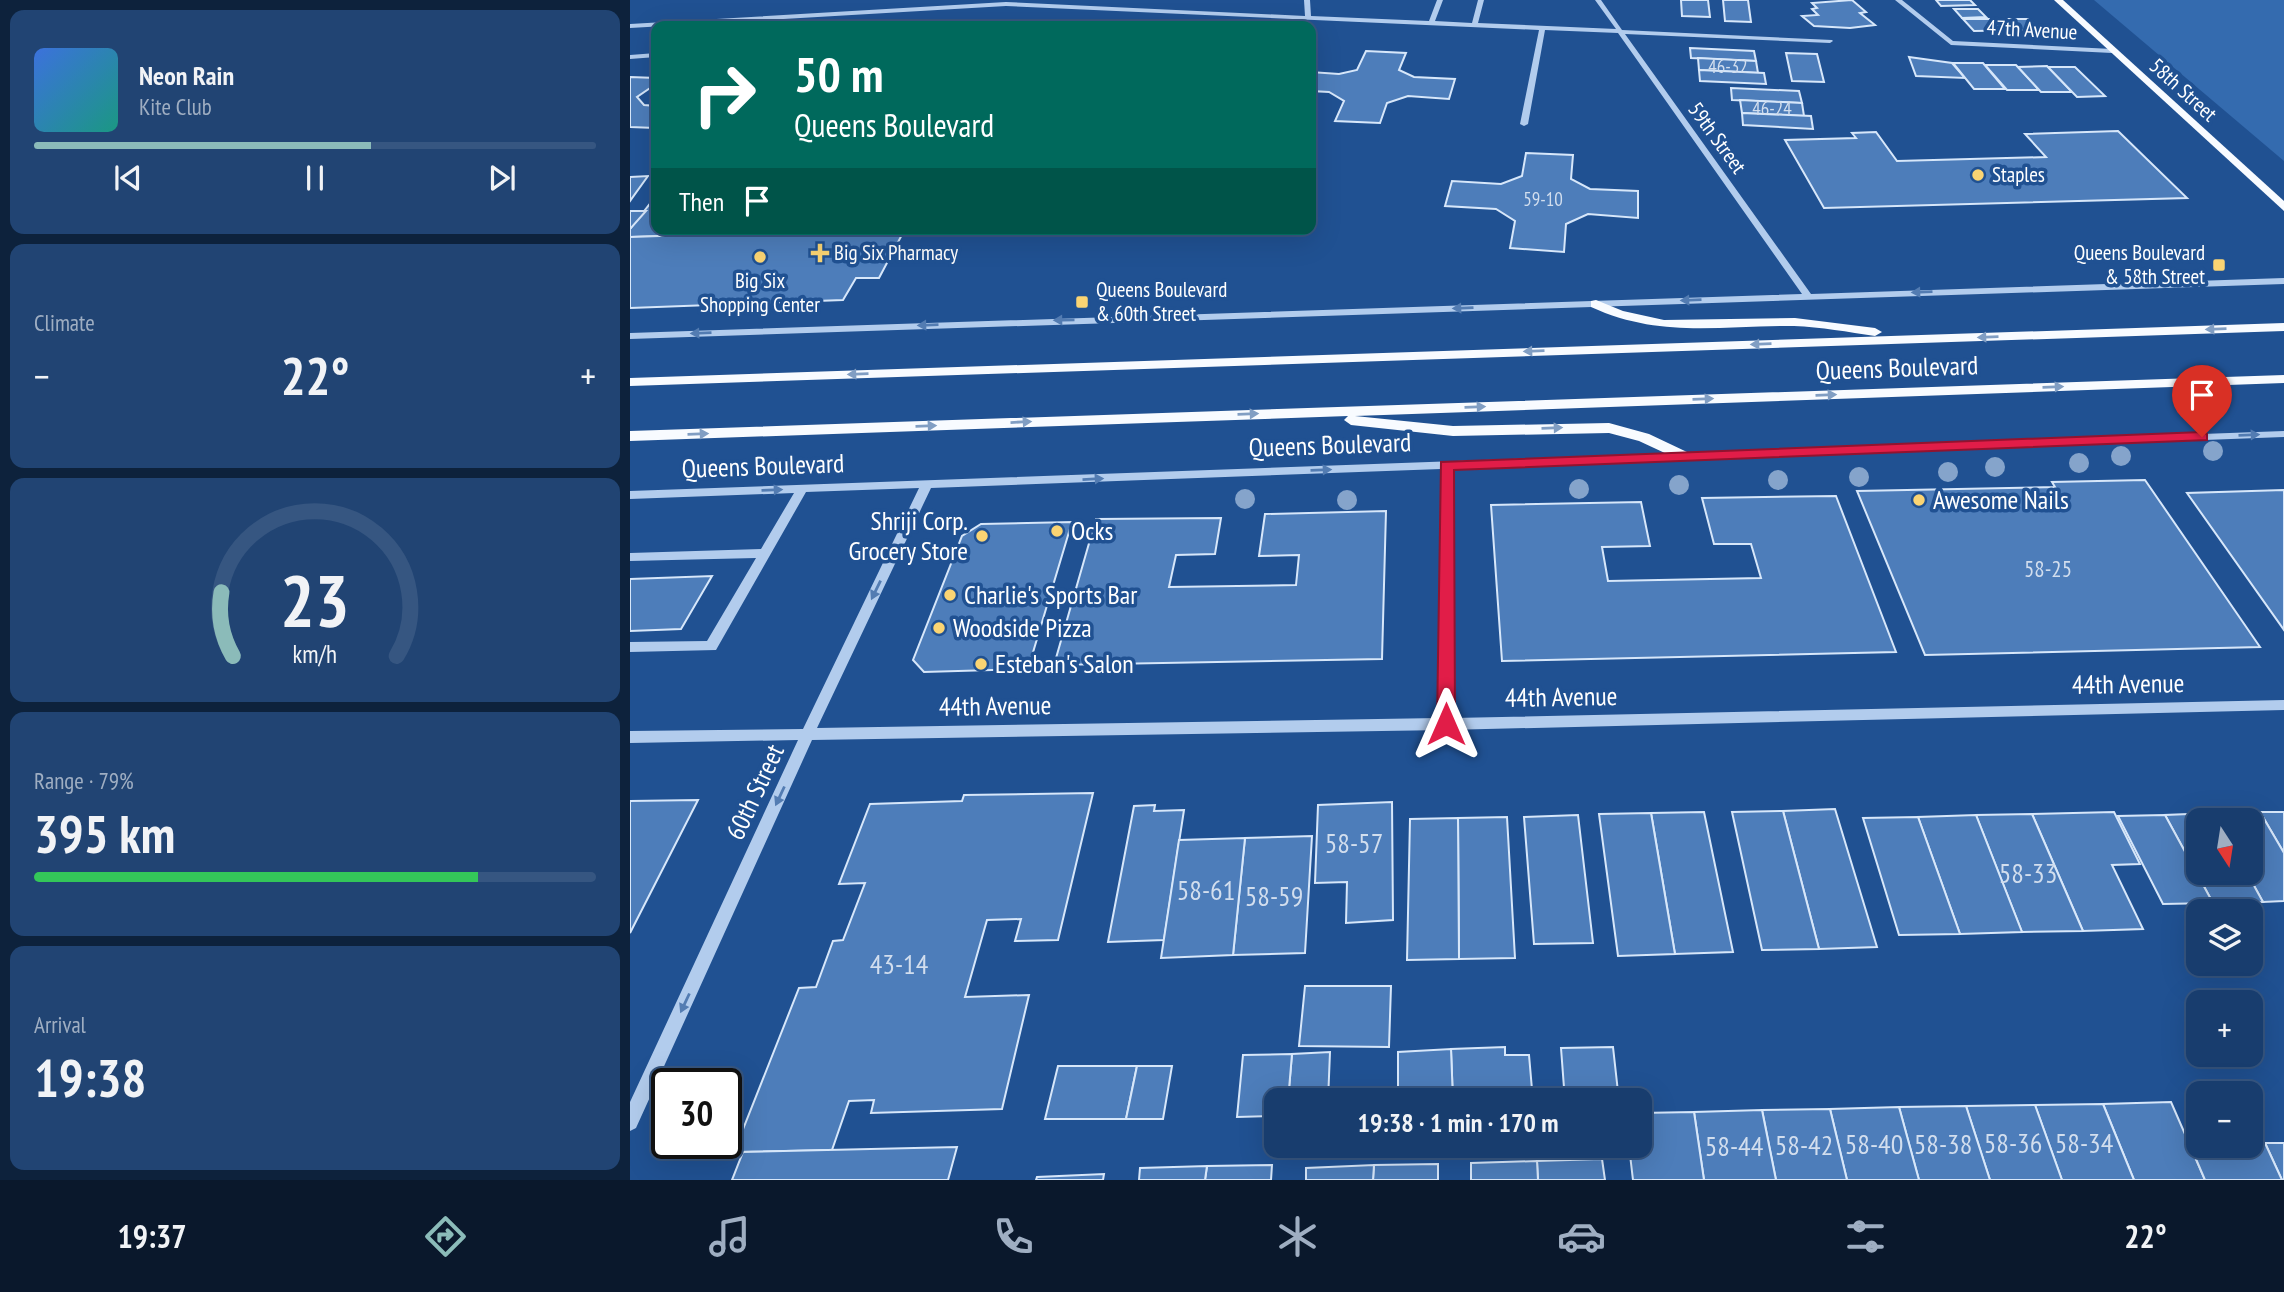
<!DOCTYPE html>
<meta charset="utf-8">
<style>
body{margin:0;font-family:"PT Sans Narrow",sans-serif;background:#214473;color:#f1f3f6;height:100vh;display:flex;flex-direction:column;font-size:26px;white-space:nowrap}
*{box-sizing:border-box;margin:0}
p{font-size:23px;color:#9faec2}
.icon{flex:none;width:38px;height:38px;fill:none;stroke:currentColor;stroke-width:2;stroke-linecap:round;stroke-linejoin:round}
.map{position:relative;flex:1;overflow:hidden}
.sheet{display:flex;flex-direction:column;gap:10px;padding:10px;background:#0d223c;width:630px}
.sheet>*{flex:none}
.top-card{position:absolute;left:21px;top:21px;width:665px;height:214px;border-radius:14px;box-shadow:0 7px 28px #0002,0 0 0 2px #365681;background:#00695c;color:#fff;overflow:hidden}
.needle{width:46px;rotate:168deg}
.buttons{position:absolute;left:1556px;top:808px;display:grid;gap:14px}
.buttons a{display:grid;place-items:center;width:77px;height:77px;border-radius:14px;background:#183d6e;box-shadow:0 7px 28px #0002,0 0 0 2px #365681;font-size:35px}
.speed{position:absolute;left:21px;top:1068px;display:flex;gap:14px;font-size:35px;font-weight:700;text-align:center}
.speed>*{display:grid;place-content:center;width:91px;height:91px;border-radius:50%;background:#183d6e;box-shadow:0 7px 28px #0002,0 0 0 2px #365681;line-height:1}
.speed .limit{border:4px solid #111;border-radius:10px;background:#fff;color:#111}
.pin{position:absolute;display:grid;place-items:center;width:60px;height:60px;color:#fff;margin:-72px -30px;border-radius:50% 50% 50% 0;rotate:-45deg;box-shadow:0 0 7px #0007}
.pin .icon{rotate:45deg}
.me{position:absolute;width:77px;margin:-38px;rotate:0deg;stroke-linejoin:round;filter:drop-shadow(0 0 5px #0008)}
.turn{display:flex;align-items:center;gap:24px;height:147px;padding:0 28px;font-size:32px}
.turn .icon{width:91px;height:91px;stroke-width:2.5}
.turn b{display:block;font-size:49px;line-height:60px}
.then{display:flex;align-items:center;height:66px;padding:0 28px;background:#0003;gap:14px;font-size:26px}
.big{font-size:52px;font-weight:800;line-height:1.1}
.sheet .card{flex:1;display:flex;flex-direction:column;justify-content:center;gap:10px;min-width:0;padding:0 24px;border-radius:14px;background:#214473}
.sheet .dial{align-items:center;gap:0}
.dial svg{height:182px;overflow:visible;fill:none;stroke:#365681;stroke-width:7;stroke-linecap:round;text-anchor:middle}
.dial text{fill:#f1f3f6;stroke:none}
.song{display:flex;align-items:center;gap:21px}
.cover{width:84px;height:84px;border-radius:10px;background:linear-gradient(135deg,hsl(220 70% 55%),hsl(170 70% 35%))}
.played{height:7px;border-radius:4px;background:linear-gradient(90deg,#8bbbb9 60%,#365681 60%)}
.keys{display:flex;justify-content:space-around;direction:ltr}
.heat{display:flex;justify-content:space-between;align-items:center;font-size:38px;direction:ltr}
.charge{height:10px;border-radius:5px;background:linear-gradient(90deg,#34c759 79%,#365681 0)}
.trip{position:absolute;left:634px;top:1088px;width:388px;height:70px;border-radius:14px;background:#183d6e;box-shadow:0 7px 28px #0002,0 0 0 2px #365681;font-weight:800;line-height:70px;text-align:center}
.dock{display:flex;height:112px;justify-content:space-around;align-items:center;background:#0a182c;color:#9faec2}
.dock .icon{width:49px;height:49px}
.dock .current{color:#8bbbb9}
.dock b{font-size:32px;color:#f1f3f6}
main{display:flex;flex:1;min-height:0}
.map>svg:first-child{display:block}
.green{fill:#346baf}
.building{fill:#4d7dba;stroke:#d7e7fa;stroke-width:2}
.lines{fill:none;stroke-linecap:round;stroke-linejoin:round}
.minor{fill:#b2cced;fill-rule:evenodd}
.major{fill:#f8fbff;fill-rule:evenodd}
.tree{fill:#85a4cb}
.oneway{fill:#537cb2}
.oneway2{fill:#819ec3}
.route{fill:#e11d48;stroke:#92132f;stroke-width:2}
.poi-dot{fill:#fad473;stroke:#205192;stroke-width:2.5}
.labels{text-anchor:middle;stroke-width:7;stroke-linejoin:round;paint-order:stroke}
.far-number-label{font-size:19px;fill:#d2deee}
.far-street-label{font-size:21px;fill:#fff;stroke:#205192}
.far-poi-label{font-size:21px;fill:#fff;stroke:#205192;text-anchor:start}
.number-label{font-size:23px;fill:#d2deee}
.street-label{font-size:26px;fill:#fff;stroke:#205192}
.poi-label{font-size:26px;fill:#fff;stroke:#205192;text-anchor:start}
.near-number-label{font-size:28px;fill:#d2deee}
</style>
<main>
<section class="sheet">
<div class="card">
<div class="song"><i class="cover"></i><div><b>Neon Rain</b><p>Kite Club</p></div></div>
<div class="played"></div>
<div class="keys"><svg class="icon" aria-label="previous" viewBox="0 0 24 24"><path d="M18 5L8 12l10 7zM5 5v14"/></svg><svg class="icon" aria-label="pause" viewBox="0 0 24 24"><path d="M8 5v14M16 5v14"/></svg><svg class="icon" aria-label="next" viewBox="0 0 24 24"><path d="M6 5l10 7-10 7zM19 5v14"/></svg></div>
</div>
<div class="card"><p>Climate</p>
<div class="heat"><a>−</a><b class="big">22°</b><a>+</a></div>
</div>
<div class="card dial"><svg viewBox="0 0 100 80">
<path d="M14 69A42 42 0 1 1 86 69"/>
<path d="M14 69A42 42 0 0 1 9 41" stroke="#8bbbb9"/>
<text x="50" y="56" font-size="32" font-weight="700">23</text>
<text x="50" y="72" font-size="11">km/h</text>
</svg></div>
<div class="card"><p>Range · 79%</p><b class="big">395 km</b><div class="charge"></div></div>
<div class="card"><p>Arrival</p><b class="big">19:38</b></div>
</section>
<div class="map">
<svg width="1654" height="1180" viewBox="0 0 1654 1180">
<rect width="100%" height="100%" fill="#205192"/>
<!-- green -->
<path class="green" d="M1464,0H1654V161Z"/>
<!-- building -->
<g class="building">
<path d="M1051,0H1078L1080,17L1052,16Z"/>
<path d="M1093,0H1118L1121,22L1095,21Z"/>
<path d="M1222,0L1236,12L1230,13L1245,25L1220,28L1184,26L1172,16L1188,15L1182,9L1187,8L1182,3Z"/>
<path d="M1306,0H1340L1345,5L1311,6Z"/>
<path d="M1324,9H1348L1356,17L1332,18Z"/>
<path d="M1333,19H1398L1410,30L1344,31Z"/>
<path d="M1060,48L1124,51L1126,61L1061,58Z"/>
<path d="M736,51L776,53L769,70L784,77L825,79L819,99L778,96L757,103L750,123L705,121L714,101L699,92L681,91V72L709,74L727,70Z"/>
<path d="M1156,53L1187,54L1194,82L1162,81Z"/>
<path d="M1279,57L1322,63L1335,78L1286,76Z"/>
<path d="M1068,58L1126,61L1128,73L1069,70Z"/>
<path d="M1323,63H1353L1375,89H1344Z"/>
<path d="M1355,65H1386L1409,90H1377Z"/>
<path d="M1417,66L1418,67L1442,92H1411L1388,67Z"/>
<path d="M1418,67H1445L1475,96L1447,97Z"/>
<path d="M1069,70L1134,73L1136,84L1070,81Z"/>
<path d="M0,77L26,78V84L7,97L14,105L26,106L25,128L0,127Z"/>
<path d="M1101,88L1169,91L1172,103L1102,100Z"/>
<path d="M1110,100L1172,103L1174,116L1112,113Z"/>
<path d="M1112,113L1181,116L1183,129L1113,125Z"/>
<path d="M1488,131L1557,198L1194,208L1155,140L1226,138L1222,133L1246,132L1267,161L1416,157L1395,134Z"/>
<path d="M896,153L943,155L941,179L960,189L1008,191V218L958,214L936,224L934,252L880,248L885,221L866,209L815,206L822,181L871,184L892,176Z"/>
<path d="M18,176L0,201V177Z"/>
<path d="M26,196V229H147L145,232L0,237V229Z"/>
<path d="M0,211H16L0,229Z"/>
<path d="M147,229H275L249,278H226L213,300L0,308V237L145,232Z"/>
<path d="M1515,480L1630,647L1295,655L1227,491L1425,487L1422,482Z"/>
<path d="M1654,490V630L1557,493Z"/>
<path d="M1206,496L1266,652L872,661L861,505L1011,502L1020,546L972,547L978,581L1131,578L1121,544H1084L1072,498Z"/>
<path d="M756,511L752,659L424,665L466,519L591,518L585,554L546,555L539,587L666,585L669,555L629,556L635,514Z"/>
<path d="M442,522L398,669L294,672L283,660L332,536L351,524Z"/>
<path d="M82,576L51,629L0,631V579Z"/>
<path d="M463,793L428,940L385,941L391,919L357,920L335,997L399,995L372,1109L241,1113L244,1100L219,1101L202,1150L104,1152L169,988L186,987L203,941L213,940L235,883L209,884L240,804L332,801L334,795Z"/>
<path d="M68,800L0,933V801Z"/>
<path d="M762,802L763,920L716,923L717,882L685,883L688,805Z"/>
<path d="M525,805L524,811L554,810L534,940L478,942L504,806Z"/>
<path d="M1205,809L1247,947L1189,949L1153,811Z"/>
<path d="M1153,811L1189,949L1132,950L1102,812Z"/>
<path d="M1074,812L1103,952L1045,954L1021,813Z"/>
<path d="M1484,812L1510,864L1482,865L1513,929L1453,931L1402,814Z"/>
<path d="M1630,812H1654V853Z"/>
<path d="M1630,812L1654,853V901L1633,902L1617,873H1620V821H1587L1583,813Z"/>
<path d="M1021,813L1045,954L988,956L969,814Z"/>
<path d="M1583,813L1587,821H1568V873H1617L1633,902L1583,903L1535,815Z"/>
<path d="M1402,814L1453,931L1392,932L1346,815Z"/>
<path d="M948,815L963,943L904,944L894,817Z"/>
<path d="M1346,815L1392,932L1330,934L1288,817Z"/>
<path d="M1535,815L1583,903L1533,904L1488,816Z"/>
<path d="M877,817L885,958L829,959L828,818Z"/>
<path d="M1288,817L1330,934L1269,935L1233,818Z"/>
<path d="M828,818L829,959L777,960L780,819Z"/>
<path d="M682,836L675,953L603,955L615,838Z"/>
<path d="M615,838L603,955L531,958L549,840Z"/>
<path d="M675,986H761L759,1047L669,1046Z"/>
<path d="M875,1047V1055H899L903,1101H823L821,1049Z"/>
<path d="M983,1047L989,1101H935L931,1048Z"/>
<path d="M821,1049L823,1101H768V1052Z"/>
<path d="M700,1052L698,1101H658L662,1054Z"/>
<path d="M662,1054L658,1101H646V1116L607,1117L613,1055Z"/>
<path d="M428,1066H507L496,1119H415Z"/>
<path d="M507,1066H542L533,1119H496Z"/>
<path d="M1541,1102L1575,1180H1504L1473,1104Z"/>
<path d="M1473,1104L1504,1180H1432L1405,1105Z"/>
<path d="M1405,1105L1432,1180H1360L1336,1106Z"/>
<path d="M1336,1106L1360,1180H1289L1269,1107Z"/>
<path d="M1269,1107L1289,1180H1217L1200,1109Z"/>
<path d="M1200,1109L1217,1180H1146L1132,1110Z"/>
<path d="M1132,1110L1146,1180H1074L1064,1112Z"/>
<path d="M1064,1112L1074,1180H1003L999,1146H1010V1113Z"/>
<path d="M1635,1143H1654V1180H1652Z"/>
<path d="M1635,1143L1652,1180H1575L1560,1145L1620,1146V1144Z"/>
<path d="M327,1147L318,1180H102L113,1152Z"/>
<path d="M972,1159L975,1180H908L907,1161Z"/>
<path d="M907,1161L908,1180H841V1163Z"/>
<path d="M808,1164V1180H743L744,1165Z"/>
<path d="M642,1165L641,1180H575L577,1166Z"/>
<path d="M744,1165L743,1180H676V1168Z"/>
<path d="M577,1166L575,1180H509L510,1168Z"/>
<path d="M474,1174L473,1180H406L407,1177Z"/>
</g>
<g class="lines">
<!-- minor -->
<g class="minor">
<path d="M674,0H680L681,16L799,21L807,0H813L805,21L842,23L848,0H854L848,23L986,29L965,0H971L992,30L1202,40L1203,41L1200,43L995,34L1181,294L1654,278V284L0,339V333L1172,294L988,33L915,30L898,124L894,126L890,124L909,30L376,6L0,28V24L376,2L675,16Z"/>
<path d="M1265,0H1272L1323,41L1482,49L1485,51L1482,53L1321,45Z"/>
<path d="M26,53V57L0,59V55Z"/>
<path d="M1654,431V437L821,468L823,718L1654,700V710L816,730L182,740L6,1128L0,1131V1102L168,740L0,743V731L173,729L289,488L176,492L86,650L0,652V642L77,641L126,558L0,561V553L131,549L164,493L0,499V491ZM811,469L809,718L187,728L301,488Z"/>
</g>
<!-- major -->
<g class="major">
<path d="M1424,0H1433L1654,201V211Z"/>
<path d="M966,300L993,311L1034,320L1165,318L1245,328L1252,332L1245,336C1218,332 1191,327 1164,326C1091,325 1031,339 961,307V301Z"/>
<path d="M1654,323V331L0,386V378Z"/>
<path d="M1654,375V383L725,416L823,426L979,423L1019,434L1057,452L1060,456L1057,460L1052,461L1009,441L979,433L823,436L721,425L714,420L718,416L0,441V431Z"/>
</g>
</g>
<!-- trees -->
<g class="tree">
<circle cx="1583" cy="451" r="10"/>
<circle cx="1491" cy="456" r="10"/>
<circle cx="1449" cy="463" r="10"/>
<circle cx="1365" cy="467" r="10"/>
<circle cx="1318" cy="472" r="10"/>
<circle cx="1229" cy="477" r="10"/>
<circle cx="1148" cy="480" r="10"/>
<circle cx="1049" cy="485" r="10"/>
<circle cx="949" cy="489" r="10"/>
<circle cx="615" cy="499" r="10"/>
<circle cx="717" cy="500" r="10"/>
</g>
<!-- one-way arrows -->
<defs><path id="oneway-solid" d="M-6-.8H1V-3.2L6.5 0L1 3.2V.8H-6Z" transform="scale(1.75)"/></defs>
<g class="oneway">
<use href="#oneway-solid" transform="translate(1292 292) rotate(178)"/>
<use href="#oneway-solid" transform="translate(1061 300) rotate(178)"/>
<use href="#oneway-solid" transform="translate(833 308) rotate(178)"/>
<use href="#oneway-solid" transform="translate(434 320) rotate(179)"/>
<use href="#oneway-solid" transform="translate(298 325) rotate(178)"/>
<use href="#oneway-solid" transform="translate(71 333) rotate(178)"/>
<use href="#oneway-solid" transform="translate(1619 435) rotate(-2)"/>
<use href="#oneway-solid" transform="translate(691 470) rotate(-2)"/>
<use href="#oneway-solid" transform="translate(463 479) rotate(-3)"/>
<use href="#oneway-solid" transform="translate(142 490) rotate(-2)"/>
<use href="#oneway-solid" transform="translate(246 590) rotate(116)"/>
<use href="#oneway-solid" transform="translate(150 796) rotate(115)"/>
<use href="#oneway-solid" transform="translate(55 1003) rotate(115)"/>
</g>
<g class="oneway2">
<use href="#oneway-solid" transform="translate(1586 329) rotate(178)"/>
<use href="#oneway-solid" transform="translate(1358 337) rotate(178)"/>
<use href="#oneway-solid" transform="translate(1131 344) rotate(178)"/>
<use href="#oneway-solid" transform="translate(904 351) rotate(178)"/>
<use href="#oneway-solid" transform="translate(228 374) rotate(178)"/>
<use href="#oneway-solid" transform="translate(1423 387) rotate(-2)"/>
<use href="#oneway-solid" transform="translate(1196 395) rotate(-2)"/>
<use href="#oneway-solid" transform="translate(1073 399) rotate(-2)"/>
<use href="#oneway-solid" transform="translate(845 407) rotate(-2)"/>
<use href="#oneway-solid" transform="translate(618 414) rotate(-2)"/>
<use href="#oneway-solid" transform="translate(391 422) rotate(-3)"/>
<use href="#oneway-solid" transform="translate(296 426) rotate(-2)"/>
<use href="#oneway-solid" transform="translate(922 428) rotate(-2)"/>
<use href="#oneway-solid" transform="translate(68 434) rotate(-2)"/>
</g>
<!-- route -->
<path class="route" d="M1572,432L1577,434V440L824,470L825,724L822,729L816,731L809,729L807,724L811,462Z"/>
<!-- markers -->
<g class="poi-dot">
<circle cx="1348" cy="175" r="7"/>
<path d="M186.5 242.5h7v7h7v7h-7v7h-7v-7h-7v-7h7z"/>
<circle cx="130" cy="257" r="7"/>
<rect x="1582" y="258" width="14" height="14" rx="3.5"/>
<rect x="445" y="295" width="14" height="14" rx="3.5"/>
<circle cx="1289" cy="500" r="7"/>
<circle cx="427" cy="531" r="7"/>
<circle cx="352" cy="536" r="7"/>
<circle cx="320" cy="595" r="7"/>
<circle cx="309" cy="628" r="7"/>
<circle cx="351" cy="664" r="7"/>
</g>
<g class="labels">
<!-- far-number labels -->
<g class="far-number-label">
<text x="1098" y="73">46-32</text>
<text x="1142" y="115">46-24</text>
<text x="913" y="206">59-10</text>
</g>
<!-- far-street labels -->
<g class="far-street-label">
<text transform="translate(1402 30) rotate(3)" y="7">47th Avenue</text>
<text transform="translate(1553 90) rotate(42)" y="7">58th Street</text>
<text transform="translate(1087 138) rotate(54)" y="7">59th Street</text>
</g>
<!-- far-poi labels -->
<g class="far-poi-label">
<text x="1362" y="182">Staples</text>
<text x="204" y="260">Big Six Pharmacy</text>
<text x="1575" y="260" text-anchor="end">Queens Boulevard<tspan x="1575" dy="24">&amp; 58th Street</tspan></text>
<text x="130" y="288" text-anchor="middle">Big Six<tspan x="130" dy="24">Shopping Center</tspan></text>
<text x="466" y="297">Queens Boulevard<tspan x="466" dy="24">&amp; 60th Street</tspan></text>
</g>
<!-- number labels -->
<g class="number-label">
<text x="1418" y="577">58-25</text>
</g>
<!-- street labels -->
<g class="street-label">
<text transform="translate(1267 368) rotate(-2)" y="9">Queens Boulevard</text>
<text transform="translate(700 445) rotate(-2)" y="9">Queens Boulevard</text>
<text transform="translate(133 466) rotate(-2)" y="9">Queens Boulevard</text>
<text transform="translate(1498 684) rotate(-1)" y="9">44th Avenue</text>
<text transform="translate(931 697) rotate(-1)" y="9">44th Avenue</text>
<text transform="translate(365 706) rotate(-1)" y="9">44th Avenue</text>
<text transform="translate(125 792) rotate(-65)" y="9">60th Street</text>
</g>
<!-- poi labels -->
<g class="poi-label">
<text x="1303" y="509">Awesome Nails</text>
<text x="338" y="530" text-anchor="end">Shriji Corp.<tspan x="338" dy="30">Grocery Store</tspan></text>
<text x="441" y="540">Ocks</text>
<text x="334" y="604">Charlie's Sports Bar</text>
<text x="323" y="637">Woodside Pizza</text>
<text x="365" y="673">Esteban's Salon</text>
</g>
<!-- near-number labels -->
<g class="near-number-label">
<text x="724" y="853">58-57</text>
<text x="1398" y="883">58-33</text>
<text x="576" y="900">58-61</text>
<text x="644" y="906">58-59</text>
<text x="269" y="974">43-14</text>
<text x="1383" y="1153">58-36</text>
<text x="1454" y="1153">58-34</text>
<text x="1244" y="1154">58-40</text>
<text x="1313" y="1154">58-38</text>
<text x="1174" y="1155">58-42</text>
<text x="1104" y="1156">58-44</text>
</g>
</g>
</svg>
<div class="buttons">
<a><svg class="needle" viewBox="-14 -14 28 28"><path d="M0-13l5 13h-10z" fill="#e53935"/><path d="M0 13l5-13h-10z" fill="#9faec2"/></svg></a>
<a><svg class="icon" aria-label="layers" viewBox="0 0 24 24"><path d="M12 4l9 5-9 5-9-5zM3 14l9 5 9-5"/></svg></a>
<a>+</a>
<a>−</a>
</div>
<div class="speed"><div class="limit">30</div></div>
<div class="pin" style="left:1572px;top:437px;background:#d93025"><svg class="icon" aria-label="arrive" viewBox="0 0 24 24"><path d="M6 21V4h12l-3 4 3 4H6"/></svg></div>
<svg class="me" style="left:816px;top:724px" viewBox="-20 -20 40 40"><path d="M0-17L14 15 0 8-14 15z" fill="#e11d48" stroke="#fff" stroke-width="4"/></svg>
<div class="trip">19:38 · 1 min · 170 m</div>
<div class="top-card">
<div class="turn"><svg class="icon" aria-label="right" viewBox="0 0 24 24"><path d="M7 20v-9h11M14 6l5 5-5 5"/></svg><div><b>50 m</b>Queens Boulevard</div></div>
<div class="then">Then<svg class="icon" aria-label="arrive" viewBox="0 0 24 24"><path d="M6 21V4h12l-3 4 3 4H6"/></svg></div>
</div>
</div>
</main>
<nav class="dock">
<b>19:37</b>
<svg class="icon current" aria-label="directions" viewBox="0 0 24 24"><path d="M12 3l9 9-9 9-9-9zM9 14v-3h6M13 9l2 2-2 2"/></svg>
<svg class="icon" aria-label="music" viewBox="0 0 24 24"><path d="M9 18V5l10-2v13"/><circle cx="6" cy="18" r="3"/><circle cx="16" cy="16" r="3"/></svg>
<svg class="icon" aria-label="phone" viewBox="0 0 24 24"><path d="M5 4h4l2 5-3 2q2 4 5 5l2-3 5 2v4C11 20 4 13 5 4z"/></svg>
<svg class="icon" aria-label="climate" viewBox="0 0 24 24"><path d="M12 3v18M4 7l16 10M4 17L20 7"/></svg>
<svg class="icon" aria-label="car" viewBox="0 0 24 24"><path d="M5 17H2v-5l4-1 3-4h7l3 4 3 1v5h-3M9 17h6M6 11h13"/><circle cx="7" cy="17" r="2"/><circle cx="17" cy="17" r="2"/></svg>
<svg class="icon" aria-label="filters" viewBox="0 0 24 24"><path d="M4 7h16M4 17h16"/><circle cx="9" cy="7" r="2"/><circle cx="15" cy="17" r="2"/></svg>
<b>22°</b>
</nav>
